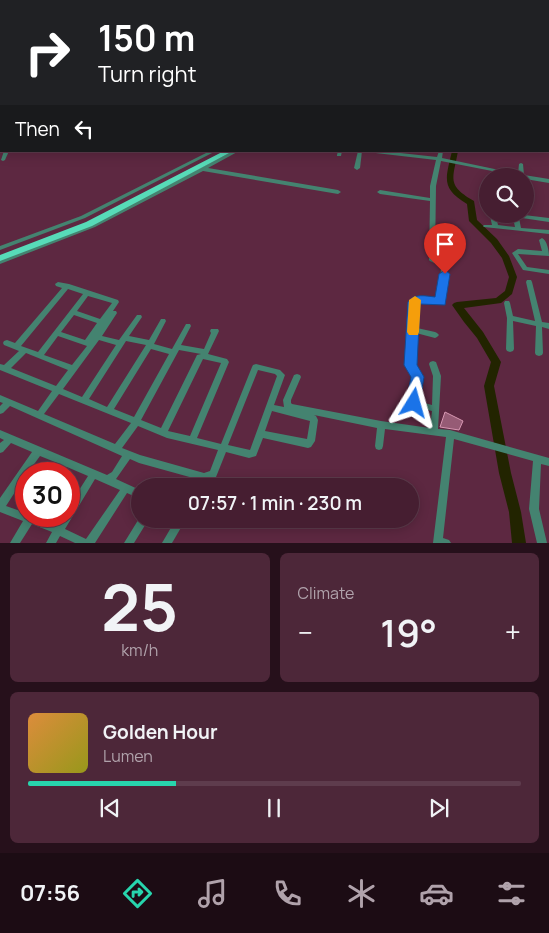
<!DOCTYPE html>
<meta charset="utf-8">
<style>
body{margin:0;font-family:Manrope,sans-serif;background:#4d2739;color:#f1f3f6;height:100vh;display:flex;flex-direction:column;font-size:19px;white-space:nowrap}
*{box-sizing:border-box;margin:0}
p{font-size:16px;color:#b0a2ab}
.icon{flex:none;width:28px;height:28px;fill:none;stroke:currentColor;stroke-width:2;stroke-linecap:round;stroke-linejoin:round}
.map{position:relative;height:543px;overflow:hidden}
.details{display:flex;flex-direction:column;gap:10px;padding:10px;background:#26101b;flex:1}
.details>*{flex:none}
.guide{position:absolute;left:0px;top:0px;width:550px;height:152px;box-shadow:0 2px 12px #0003,0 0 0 1px #5e3c4d;background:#202124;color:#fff;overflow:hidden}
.tools{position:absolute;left:479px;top:168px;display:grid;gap:10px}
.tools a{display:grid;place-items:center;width:55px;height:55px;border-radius:50%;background:#461e31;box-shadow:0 2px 12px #0003,0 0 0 1px #5e3c4d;font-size:25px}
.speed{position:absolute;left:15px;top:462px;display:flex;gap:10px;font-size:25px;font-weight:700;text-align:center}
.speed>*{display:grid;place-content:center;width:65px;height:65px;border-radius:50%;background:#461e31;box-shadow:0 2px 12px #0003,0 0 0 1px #5e3c4d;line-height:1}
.speed .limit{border:8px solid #d22;background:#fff;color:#111}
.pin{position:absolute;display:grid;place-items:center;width:42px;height:42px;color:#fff;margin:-51px -21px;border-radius:50% 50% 50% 0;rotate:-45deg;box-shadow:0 0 5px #0007}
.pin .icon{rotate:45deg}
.me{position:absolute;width:55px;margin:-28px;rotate:8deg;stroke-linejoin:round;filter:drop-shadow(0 0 4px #0008)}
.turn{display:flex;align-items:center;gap:18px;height:105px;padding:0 15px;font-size:22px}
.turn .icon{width:65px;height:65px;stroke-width:2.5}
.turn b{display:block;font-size:35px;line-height:42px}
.then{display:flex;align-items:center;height:48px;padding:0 15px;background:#0003;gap:10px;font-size:19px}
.big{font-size:38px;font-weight:600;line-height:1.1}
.details .widget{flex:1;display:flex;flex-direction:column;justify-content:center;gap:8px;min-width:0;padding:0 18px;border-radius:8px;background:#4d2739}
.details .dial{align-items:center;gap:0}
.dial b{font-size:65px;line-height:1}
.song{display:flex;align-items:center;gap:15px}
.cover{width:60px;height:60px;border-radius:8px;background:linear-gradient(135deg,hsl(30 70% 55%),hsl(60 70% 35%))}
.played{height:5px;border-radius:2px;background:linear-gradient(90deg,#27d5ad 30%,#5e3c4d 30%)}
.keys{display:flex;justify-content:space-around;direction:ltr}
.heat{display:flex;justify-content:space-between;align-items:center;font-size:28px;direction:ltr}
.details .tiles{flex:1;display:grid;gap:10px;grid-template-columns:1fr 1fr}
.widget:last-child{grid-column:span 2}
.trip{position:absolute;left:131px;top:478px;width:288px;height:50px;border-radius:25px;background:#461e31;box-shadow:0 2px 12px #0003,0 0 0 1px #5e3c4d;font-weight:600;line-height:50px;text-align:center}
.tab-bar{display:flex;height:80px;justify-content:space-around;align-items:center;background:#1c0c14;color:#b0a2ab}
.tab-bar .icon{width:35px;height:35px}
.tab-bar .current{color:#27d5ad}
.tab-bar b{font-size:22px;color:#f1f3f6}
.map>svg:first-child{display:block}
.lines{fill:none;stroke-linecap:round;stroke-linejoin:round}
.river{fill:#222400;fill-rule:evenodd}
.building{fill:#965b75;stroke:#d797b2}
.minor{fill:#448370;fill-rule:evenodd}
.highway{fill:#57dbb8;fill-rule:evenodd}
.route{fill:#1a73e8;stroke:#114b97}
.slow{fill:#f59e0b}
</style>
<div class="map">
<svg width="549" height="543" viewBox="0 0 549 543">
<rect width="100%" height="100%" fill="#5d2841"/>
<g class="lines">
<!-- river -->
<g class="river">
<rect x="412" y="0" width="4" height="1"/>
<path d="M452,151H458C453,179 446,185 474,201L477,220L497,239L509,256L517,277L512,294L501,303L464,308L483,332L501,362L494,386L511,473L521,512L526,543H512L509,512L499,473L484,386L491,362L477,338L464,322L452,305L454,303L457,302L496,298L505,291L509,277L502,258L491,243L469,221L467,204C440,188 446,178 452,151Z"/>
</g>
</g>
<!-- building -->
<path class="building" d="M445,412L463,421L459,430L440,427Z"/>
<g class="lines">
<!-- minor -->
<g class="minor">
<path d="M32,0H40L43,1H36Z"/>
<path d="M79,0H82L81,1H78Z"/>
<path d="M198,0H201L200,1Z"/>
<path d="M206,0H209L208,1H205Z"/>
<path d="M217,0H220L219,1H216Z"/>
<path d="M228,0H231L230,1H227Z"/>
<path d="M240,0H243L242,1H239Z"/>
<path d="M260,0H272L275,1H265Z"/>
<path d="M516,0H518L519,1H516Z"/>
<rect x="0" y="16" width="1" height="2"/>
<rect x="0" y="34" width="1" height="2"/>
<rect x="0" y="40" width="1" height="3"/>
<rect x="0" y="48" width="1" height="2"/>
<rect x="0" y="56" width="1" height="2"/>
<rect x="0" y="77" width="1" height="2"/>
<rect x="0" y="134" width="1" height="2"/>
<rect x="0" y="142" width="1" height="2"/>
<path d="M4,151H9L5,160L3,161L1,160Z"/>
<path d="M210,151H216L85,218L0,250V246L81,216Z"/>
<path d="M233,151H239L208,168L338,190L341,192L338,194L203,171L95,227L0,264V260L91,225Z"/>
<path d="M338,151H342L341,156H337V155Z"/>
<path d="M358,151H362L360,168L357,170L354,168Z"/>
<path d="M365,151H382L437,157L439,151H443L442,158L518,174L519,164L521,163L523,164L524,175L549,179V183L525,179V176H517L441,161L436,186L435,259L446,264L447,265L446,291L441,304L418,303L417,328L435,332L437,333L439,335L437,337L435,338L416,333L415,365L421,377L417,401L432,405L433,376L429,364L430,362L433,361L436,362L441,376L438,429L450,430L549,458V466L541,464L539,509L547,543H537L529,509L533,461L454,439L443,538L449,540L451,543H433L446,437L385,429L383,446L382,449L379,450L376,449L375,446L377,428L314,415L316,416L318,420L315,441L311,447L308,448L263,438L256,456L249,458L226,452L216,477L204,481L139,463L130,459L116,479L140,490V499L127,493L95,543H75L60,536L56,543H46L52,532L32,524L20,543H10L23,521L0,512V498L32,452L11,443L3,452L0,453V443L4,440L0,438V430L107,475L112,472L122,456L10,406L3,413L0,414V406L3,403L0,402V395L38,411L52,391L0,370V364L4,365L19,351L4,345L3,343L4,341L7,340L15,343L62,288L56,286L55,284L58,282L69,284L118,300L119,302L113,311H116L117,313L102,336L119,340L137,315H141L142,317L129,336L149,340L161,319H165L166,321L154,344L172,349L186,324H190L191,326L181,345L204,349L211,333L210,331L211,329H218L219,331L208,354L227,359L229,362L197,438L221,444L252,367L253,365L256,364L280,370L285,375L274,405L284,407L283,400L294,375L297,374L300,375L301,377L291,400V403L292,404L381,421L430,428L432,411L410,405L409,403L413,377L407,365L412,301L413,299H415L437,300L440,291L441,266L430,261L429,260L430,201L380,194L377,192L380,190L430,198V186L436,160L367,152ZM68,289L83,294L38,352L21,346ZM88,296L112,303L100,319L77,311ZM74,315L97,323L85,340L61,332ZM58,336L87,346L72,365L44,355ZM99,340L116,345L82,397L63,389ZM126,341L146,345L107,407L89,399ZM151,349L169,354L134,417L114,409ZM179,350L201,354L197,355L161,428L141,420ZM26,353L68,370L56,386L11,368ZM203,359L221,363L190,436L168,431ZM258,370L275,374L277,376L250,450L228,445ZM59,394L131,423L115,444L44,414ZM272,411L310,421L307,439L265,431ZM138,426L167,438L218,450L210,471L204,473L140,455L122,448ZM40,456L60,464L54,474H63L67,467L88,476L69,506V516H62L57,525L35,516H26V513L6,506L26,475V474H27ZM95,479L120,490L86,539L65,529Z"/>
<path d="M493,214L496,216L498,225L515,227L513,218L516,216L519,218L521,228L549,230V234L484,227L483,226L484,225H492L490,216Z"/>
<path d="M524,215L549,218V222L522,218L521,217Z"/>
<path d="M542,238C547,240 549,251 549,256L518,254L527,267L549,270V274L523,270L512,253L518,249L542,251L539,240Z"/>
<path d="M527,280H531L532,282L542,322L549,323V329L542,327L543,353L542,355L539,356L536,355L535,353L536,326L513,321L514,349L513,351L510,352L507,351L506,349L507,318L504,303L505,301H509L510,303L513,316L535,321L526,282Z"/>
<path d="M140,517V519H149L147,522L134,543H124Z"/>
<path d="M176,519H186L172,543H162Z"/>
</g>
<!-- highway -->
<path class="highway" d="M224,151H233L92,226L0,261V255L86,222Z"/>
</g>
<!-- route -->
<path class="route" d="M445,270L450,274L445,305L420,304L417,365L424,377L419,407L414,409L409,407L406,403L411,377L404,365L408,302C414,293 426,296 435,297L439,274Z"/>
<!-- slow -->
<path class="slow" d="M415,296L421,300L419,332L418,335H409L407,332L409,300Z"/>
</svg>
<div class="tools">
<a><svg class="icon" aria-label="search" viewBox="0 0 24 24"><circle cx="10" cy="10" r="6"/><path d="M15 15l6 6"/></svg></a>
</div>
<div class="speed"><div class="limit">30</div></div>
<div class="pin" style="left:445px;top:274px;background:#d93025"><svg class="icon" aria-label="arrive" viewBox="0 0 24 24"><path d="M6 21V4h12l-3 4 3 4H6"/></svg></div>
<svg class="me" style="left:414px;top:403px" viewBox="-20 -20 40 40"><path d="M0-17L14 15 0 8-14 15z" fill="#1a73e8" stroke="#fff" stroke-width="4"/></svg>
<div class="trip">07:57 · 1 min · 230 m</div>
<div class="guide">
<div class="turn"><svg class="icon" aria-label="right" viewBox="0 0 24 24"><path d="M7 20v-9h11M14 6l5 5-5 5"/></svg><div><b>150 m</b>Turn right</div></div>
<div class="then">Then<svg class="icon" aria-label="left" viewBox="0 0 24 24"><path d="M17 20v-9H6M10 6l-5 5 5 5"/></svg></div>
</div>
</div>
<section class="details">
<div class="tiles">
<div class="widget dial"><b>25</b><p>km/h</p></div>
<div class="widget"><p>Climate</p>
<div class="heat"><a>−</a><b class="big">19°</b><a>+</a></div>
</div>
<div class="widget">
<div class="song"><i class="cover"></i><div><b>Golden Hour</b><p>Lumen</p></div></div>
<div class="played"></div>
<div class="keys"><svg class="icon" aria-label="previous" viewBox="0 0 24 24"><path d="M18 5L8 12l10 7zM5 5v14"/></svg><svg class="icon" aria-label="pause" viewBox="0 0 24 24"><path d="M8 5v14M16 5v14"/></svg><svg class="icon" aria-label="next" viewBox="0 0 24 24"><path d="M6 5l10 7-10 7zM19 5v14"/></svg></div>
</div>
</div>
</section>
<nav class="tab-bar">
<b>07:56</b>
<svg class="icon current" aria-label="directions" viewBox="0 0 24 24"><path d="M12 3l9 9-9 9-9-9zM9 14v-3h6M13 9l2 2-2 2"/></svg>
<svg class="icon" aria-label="music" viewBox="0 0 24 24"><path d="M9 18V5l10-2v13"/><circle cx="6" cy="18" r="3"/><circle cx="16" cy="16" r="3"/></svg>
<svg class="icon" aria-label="phone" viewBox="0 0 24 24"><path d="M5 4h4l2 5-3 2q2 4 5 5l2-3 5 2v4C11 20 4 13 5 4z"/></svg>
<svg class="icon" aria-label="climate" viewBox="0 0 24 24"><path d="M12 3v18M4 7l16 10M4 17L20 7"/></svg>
<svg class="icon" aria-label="car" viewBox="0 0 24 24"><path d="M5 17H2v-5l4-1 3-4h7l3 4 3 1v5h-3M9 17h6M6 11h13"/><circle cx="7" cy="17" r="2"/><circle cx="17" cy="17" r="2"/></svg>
<svg class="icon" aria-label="filters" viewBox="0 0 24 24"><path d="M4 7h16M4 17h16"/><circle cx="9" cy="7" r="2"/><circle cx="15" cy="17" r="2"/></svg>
</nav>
